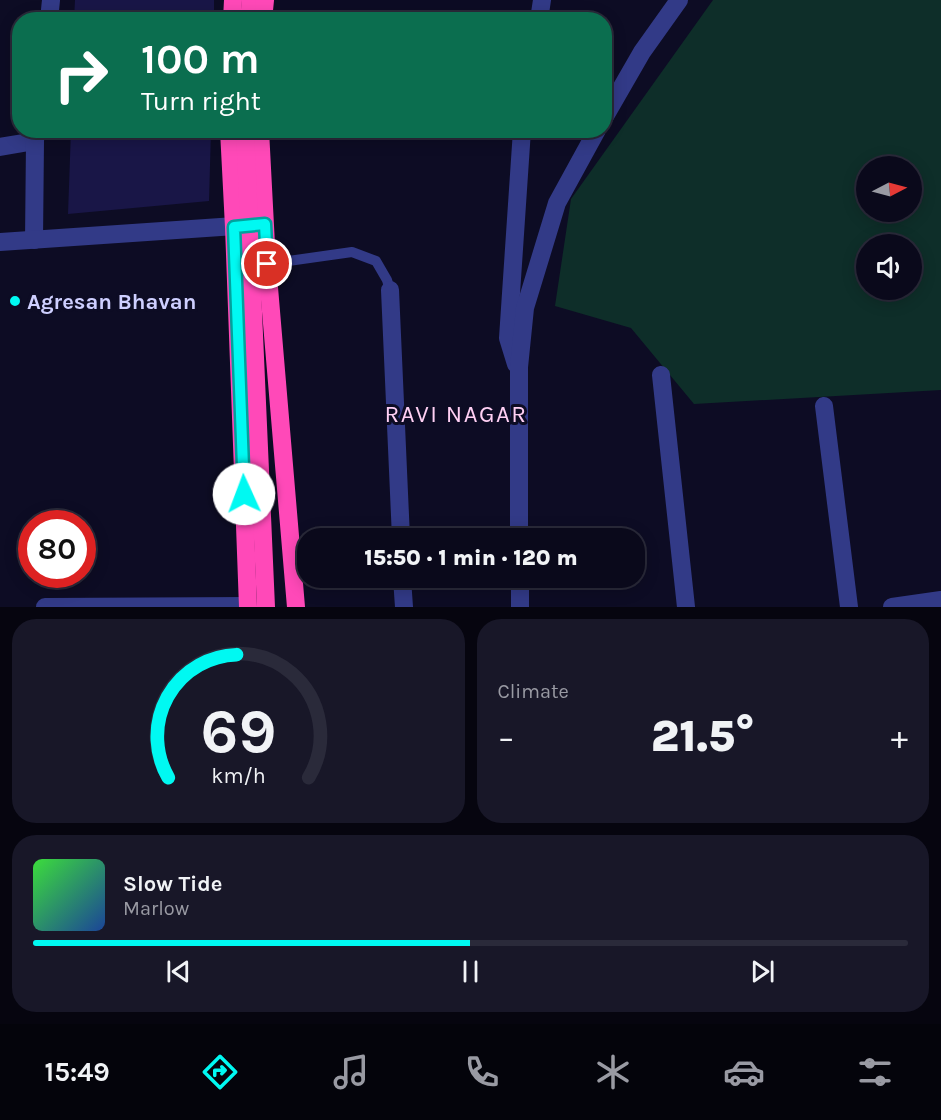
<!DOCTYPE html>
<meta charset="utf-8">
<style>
body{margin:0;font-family:Karla,sans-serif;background:#181728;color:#f1f3f6;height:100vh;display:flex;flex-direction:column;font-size:22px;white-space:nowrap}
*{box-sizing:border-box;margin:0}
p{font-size:20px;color:#999aa3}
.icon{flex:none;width:33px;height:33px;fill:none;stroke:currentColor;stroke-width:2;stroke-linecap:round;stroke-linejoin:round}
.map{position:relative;height:607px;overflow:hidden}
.side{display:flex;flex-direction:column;gap:12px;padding:12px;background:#06050f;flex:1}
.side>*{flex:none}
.guide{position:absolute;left:12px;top:12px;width:600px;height:126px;border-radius:24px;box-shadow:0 3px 15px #0003,0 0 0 2px #2a2a3a;background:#0b6e4f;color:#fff;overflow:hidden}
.needle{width:39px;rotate:84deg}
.controls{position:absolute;left:856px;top:156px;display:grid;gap:12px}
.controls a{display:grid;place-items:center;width:66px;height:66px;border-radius:50%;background:#0a091b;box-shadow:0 3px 15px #0003,0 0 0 2px #2a2a3a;font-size:30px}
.speed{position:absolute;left:18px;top:510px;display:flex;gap:12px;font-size:30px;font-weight:700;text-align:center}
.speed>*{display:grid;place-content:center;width:78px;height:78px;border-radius:50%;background:#0a091b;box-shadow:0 3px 15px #0003,0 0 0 2px #2a2a3a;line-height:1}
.speed .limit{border:9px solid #d22;background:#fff;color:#111}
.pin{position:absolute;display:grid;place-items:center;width:51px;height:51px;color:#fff;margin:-26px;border:3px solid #fff;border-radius:50%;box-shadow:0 2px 6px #0007}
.me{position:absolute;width:66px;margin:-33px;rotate:358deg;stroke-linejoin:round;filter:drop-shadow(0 0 4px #0008)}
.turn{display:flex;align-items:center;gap:21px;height:126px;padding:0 30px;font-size:27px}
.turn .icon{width:78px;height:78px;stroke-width:2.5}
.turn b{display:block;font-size:42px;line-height:51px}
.big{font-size:45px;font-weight:800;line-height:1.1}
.side .tile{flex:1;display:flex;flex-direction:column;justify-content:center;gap:9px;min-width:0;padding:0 21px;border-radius:24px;background:#181728}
.side .dial{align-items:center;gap:0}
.dial svg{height:156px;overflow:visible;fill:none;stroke:#2a2a3a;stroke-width:7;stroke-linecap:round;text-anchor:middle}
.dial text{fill:#f1f3f6;stroke:none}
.song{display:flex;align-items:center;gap:18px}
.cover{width:72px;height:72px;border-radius:9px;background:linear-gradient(135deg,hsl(120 70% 55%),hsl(220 70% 35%))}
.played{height:6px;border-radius:3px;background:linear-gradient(90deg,#00f9f2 50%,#2a2a3a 50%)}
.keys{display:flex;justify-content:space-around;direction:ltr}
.heat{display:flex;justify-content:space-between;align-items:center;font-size:33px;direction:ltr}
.side .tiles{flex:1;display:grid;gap:12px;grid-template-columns:1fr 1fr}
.tile:last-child{grid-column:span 2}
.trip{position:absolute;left:297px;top:528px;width:348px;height:60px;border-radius:24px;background:#0a091b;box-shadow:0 3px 15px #0003,0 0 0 2px #2a2a3a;font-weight:800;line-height:60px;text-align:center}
.tabs{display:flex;height:96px;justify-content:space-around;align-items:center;background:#04040b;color:#999aa3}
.tabs .icon{width:42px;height:42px}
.tabs .active{color:#00f9f2}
.tabs b{font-size:27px;color:#f1f3f6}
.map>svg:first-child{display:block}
.green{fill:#0e2e29;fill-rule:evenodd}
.building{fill:#191647}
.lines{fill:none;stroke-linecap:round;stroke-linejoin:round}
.lane{stroke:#323a87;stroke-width:10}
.street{stroke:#323a87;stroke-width:18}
.highway{stroke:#ff49b8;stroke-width:18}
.highway-bridge{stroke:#ff49b8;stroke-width:18}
.route-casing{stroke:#00a29d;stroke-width:15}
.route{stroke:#00f9f2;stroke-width:10}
.poi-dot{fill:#00f9f2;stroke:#0d0c24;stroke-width:2}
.labels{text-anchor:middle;stroke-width:6;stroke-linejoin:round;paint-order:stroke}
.poi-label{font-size:22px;font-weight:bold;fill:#cecfff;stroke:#0d0c24;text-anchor:start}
.neighbourhood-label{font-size:24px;letter-spacing:1.5px;fill:#ffd0f4;stroke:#0d0c24}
</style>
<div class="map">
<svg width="941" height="607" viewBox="0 0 941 607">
<rect width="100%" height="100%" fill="#0d0c24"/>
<!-- green -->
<path class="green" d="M713,0H941V390L694,404L631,328L555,306L571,199ZM867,166H912V212H867ZM867,244H912V290H867Z"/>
<!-- building -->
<g class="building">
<path d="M75,0H214V20H74Z"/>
<path d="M71,130H211L209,201L68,214Z"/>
</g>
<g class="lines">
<!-- lane -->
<path class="lane" d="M267,264L352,252L376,261L387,280L390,290"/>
<!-- street -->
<g class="street">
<path d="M49,20L51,0"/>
<path d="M539,20L542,0"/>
<path d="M604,118L642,52L679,0"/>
<path d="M0,147L35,141L36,130"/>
<path d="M34,240L35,141"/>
<path d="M0,242L250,225"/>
<path d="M390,290L401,538"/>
<path d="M516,364L508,338L522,130"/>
<path d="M661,375L686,607"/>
<path d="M824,406L849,607"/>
<path d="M519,538V367L525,308L557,203L597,130"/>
<path d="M402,578L404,607"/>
<path d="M520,578V607"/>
<path d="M45,607L248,606"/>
<path d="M892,607L941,600"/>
</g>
<!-- highway -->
<g class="highway">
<path d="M232,20L233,0"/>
<path d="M249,20L251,0"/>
<path d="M263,20L265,0"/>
<path d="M229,130L234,227L248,607"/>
<path d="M260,130L267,264L296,607"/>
</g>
<!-- highway-bridge -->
<path class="highway-bridge" d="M245,130L266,607"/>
</g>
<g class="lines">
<defs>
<path id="route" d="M244,494L234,227L265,224L267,264"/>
</defs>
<!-- route casing -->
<use href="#route" class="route-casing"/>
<!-- route -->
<use href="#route" class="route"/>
</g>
<!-- markers -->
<circle class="poi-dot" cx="15" cy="301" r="6"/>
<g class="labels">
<!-- poi labels -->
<g class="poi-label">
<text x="27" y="309">Agresan Bhavan</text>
</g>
<!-- neighbourhood labels -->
<g class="neighbourhood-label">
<text x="456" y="422">RAVI NAGAR</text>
</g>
</g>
</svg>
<div class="controls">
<a><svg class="needle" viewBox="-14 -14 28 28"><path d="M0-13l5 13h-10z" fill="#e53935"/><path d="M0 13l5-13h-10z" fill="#999aa3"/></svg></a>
<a><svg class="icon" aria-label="sound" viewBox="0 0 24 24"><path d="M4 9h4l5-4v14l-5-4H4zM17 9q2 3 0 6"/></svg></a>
</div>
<div class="speed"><div class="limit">80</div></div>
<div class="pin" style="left:267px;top:264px;background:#d93025"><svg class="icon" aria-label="arrive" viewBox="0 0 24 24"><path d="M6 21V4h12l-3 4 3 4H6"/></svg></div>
<svg class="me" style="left:244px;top:494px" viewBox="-20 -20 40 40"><circle r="19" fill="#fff"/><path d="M0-13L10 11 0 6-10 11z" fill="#00f9f2"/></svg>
<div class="trip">15:50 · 1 min · 120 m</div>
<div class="guide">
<div class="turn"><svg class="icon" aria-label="right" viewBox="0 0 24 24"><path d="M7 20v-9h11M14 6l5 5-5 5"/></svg><div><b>100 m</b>Turn right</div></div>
</div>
</div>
<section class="side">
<div class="tiles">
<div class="tile dial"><svg viewBox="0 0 100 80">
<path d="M14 69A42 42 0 1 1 86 69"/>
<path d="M14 69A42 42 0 0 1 49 6" stroke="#00f9f2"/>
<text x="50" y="56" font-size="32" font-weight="700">69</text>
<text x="50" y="72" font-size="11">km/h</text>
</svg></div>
<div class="tile"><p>Climate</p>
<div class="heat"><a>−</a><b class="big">21.5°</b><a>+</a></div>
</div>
<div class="tile">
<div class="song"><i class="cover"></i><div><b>Slow Tide</b><p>Marlow</p></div></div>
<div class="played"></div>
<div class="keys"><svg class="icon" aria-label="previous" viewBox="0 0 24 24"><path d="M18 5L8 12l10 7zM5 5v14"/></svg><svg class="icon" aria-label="pause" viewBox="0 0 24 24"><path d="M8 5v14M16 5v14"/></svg><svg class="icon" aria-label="next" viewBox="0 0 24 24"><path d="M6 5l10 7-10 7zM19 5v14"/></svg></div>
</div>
</div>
</section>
<nav class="tabs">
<b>15:49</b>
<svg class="icon active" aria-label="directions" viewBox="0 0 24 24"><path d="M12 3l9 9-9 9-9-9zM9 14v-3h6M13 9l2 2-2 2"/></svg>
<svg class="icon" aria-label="music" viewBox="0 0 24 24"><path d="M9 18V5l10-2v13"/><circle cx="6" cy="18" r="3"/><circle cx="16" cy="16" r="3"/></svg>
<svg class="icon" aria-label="phone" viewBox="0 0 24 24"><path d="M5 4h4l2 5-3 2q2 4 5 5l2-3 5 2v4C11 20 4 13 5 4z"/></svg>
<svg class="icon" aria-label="climate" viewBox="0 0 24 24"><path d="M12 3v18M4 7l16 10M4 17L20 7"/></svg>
<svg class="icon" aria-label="car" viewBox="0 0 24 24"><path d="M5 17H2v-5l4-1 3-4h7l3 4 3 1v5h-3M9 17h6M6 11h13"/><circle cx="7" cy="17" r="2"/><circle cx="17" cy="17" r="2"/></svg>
<svg class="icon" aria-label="filters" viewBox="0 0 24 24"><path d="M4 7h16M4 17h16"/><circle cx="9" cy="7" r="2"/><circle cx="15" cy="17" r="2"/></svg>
</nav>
